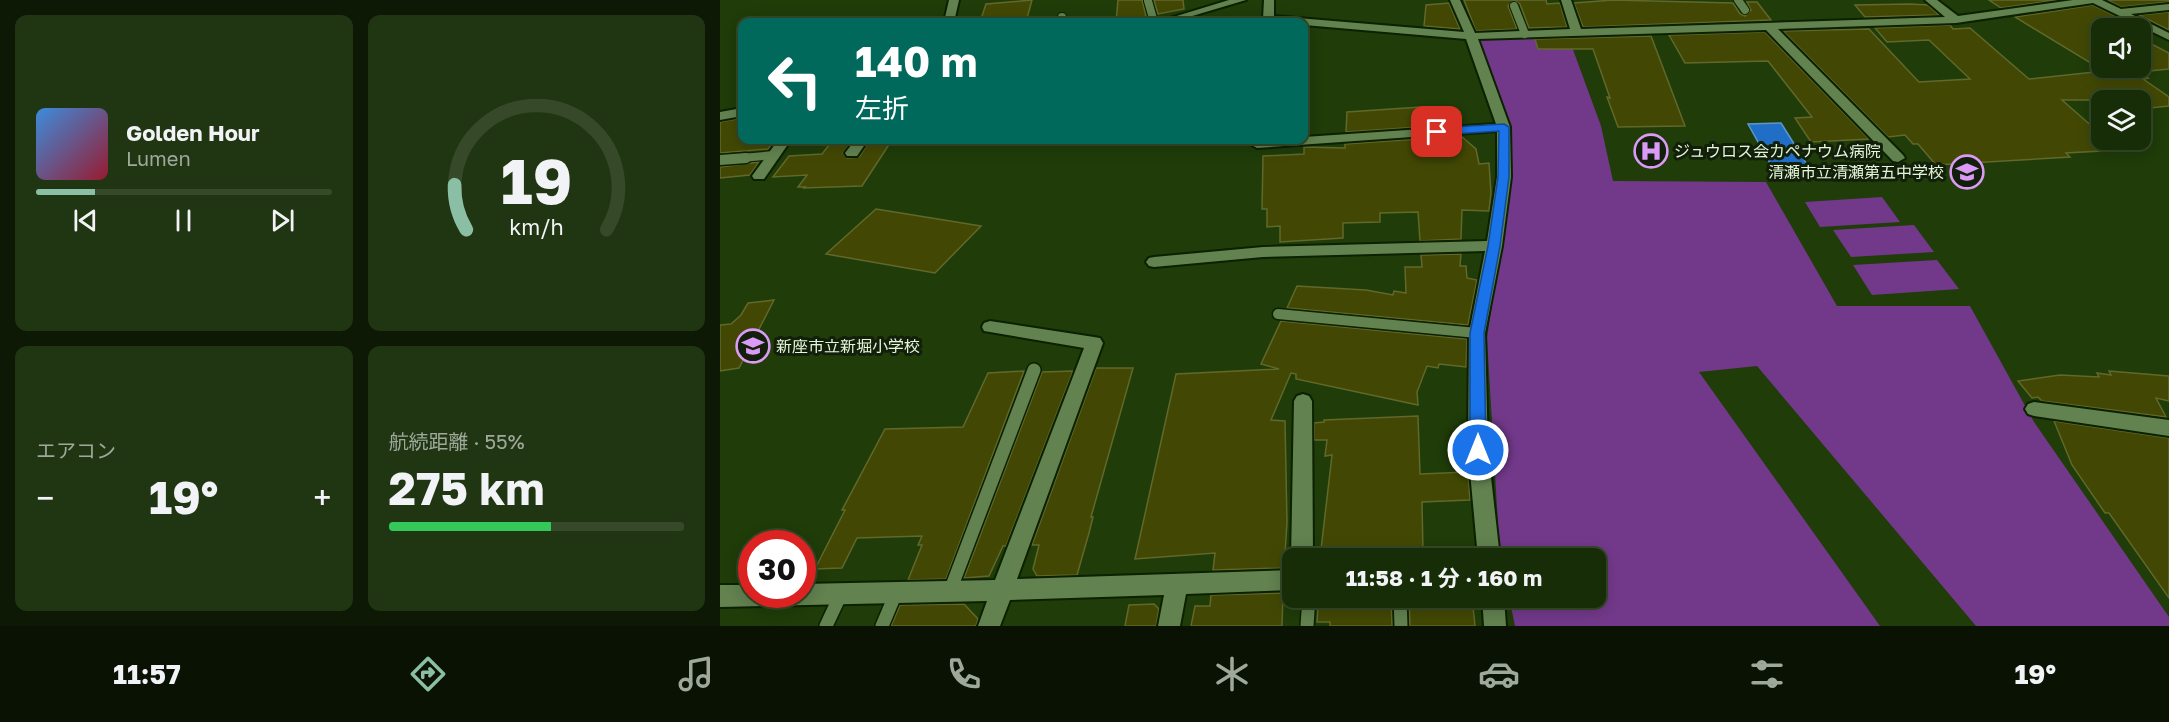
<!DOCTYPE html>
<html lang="ja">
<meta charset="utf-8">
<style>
body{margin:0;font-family:"Golos Text","Noto Sans JP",sans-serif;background:#203511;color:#f1f3f6;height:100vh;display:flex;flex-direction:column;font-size:22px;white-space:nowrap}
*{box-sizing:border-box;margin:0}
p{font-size:20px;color:#9ea89b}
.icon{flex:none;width:33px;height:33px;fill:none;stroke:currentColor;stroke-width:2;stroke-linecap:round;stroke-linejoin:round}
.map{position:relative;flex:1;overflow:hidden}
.drawer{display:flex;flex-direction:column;gap:15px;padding:15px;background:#0d1904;width:720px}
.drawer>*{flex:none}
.guide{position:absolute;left:18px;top:18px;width:570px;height:126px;border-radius:12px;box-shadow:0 3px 15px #0003,0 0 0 2px #364928;background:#00695c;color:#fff;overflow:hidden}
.fabs{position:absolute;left:1371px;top:18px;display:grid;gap:12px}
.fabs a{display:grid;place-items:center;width:60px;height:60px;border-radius:12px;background:#172d07;box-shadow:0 3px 15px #0003,0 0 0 2px #364928;font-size:30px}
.speed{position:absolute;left:18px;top:530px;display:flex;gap:12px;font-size:30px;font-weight:700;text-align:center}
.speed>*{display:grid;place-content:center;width:78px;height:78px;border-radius:50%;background:#172d07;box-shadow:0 3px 15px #0003,0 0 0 2px #364928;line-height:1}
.speed .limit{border:9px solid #d22;background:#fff;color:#111}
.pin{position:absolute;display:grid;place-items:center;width:51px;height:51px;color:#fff;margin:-26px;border-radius:12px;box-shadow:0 3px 9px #0006}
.me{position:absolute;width:66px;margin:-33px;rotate:0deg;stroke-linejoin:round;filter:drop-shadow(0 0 4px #0008)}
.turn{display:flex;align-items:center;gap:21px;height:126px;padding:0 18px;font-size:27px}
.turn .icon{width:78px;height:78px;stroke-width:2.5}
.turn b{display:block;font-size:42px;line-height:51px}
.big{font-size:45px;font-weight:700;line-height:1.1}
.drawer .tile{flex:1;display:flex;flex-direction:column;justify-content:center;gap:9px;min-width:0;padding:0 21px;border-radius:12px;background:#203511}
.drawer .dial{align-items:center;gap:0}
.dial svg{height:156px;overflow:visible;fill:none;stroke:#364928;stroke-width:7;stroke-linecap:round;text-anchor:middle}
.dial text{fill:#f1f3f6;stroke:none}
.song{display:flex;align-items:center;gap:18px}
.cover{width:72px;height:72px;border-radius:9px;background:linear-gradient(135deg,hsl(210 70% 55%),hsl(350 70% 35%))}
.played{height:6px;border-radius:3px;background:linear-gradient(90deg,#8abfa5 20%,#364928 20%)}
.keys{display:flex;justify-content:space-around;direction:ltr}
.heat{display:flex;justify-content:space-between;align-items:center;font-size:33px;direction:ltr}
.charge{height:9px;border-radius:4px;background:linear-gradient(90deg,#34c759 55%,#364928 0)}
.drawer .tiles{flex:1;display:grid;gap:15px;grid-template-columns:repeat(2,1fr)}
.trip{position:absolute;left:562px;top:548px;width:324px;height:60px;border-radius:12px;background:#172d07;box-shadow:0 3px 15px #0003,0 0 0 2px #364928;font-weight:700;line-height:60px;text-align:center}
.tab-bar{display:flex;height:96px;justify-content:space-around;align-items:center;background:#091203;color:#9ea89b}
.tab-bar .icon{width:42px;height:42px}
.tab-bar .on{color:#8abfa5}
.tab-bar b{font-size:27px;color:#f1f3f6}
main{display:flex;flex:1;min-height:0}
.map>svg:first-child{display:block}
.green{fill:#72398a}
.water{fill:#216ec6;stroke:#5c97cc;stroke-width:1.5}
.building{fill:#424804;stroke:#61682b;stroke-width:1.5}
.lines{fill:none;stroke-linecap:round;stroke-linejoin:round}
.service-far2-casing{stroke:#0b2100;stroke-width:10}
.service-far1-casing{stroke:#0b2100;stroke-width:13}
.service-casing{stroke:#0b2100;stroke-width:16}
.minor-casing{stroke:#0b2100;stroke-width:4}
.tertiary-casing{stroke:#0b2100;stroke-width:4}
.service-far2{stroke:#62824f;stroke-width:8}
.service-far1{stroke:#62824f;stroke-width:10}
.service{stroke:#62824f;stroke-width:13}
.minor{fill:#62824f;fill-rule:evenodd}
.tertiary{fill:#62824f;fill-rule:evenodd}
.route{fill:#1a73e8;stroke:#114b97;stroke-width:1.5}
.labels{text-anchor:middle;stroke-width:6;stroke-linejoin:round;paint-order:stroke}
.poi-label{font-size:16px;fill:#e4f6da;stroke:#121f0a;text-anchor:start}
</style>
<main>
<section class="drawer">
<div class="tiles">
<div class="tile">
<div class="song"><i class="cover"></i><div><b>Golden Hour</b><p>Lumen</p></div></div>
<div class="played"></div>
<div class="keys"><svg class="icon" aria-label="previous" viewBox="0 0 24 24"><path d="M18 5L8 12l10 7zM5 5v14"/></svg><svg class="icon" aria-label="pause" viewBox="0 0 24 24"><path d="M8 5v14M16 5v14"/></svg><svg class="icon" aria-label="next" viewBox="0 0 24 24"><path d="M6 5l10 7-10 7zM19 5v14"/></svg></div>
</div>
<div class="tile dial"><svg viewBox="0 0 100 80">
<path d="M14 69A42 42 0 1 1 86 69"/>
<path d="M14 69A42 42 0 0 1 8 46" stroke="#8abfa5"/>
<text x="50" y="56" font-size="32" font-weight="700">19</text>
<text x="50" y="72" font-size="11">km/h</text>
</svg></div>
<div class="tile"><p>エアコン</p>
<div class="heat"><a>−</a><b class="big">19°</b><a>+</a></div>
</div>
<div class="tile"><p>航続距離 · 55%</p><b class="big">275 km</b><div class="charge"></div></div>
</div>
</section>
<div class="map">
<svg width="1449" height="626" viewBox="0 0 1449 626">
<rect width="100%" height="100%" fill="#1f3c09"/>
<!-- green -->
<g class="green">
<path d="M848,36L881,126L893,181L1046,182L1117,306H1250L1314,422L1449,617V626H1256L1037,366L979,372L1160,626H795L789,597H876V558H780L767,338L792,170V128L757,39Z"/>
<path d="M1162,197L1180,222L1100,227L1085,202Z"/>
<path d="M1194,225L1214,252L1131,257L1113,230Z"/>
<path d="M1217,260L1239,289L1152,295L1133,265Z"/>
</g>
<!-- water -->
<path class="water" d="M1061,123L1088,166L1052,167L1028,124Z"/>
<!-- building -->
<g class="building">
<path d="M312,0L306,22H260L266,4Z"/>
<path d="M398,0H422L426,16L423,17L424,20L396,22Z"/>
<path d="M434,0H463L464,9L438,14Z"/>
<path d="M744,0H826L827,4L840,3L847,27L809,28L800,4L794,0L788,6L797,29L756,31Z"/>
<path d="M893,0L1013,3L1020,14L1025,16L1031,10L1027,2H1037L1051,20L863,27L854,3Z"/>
<path d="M1269,0H1337L1281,8Z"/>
<path d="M1387,0H1449V2L1401,7Z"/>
<path d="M729,3L740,29L704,26L706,5Z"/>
<path d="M1190,4L1208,5L1219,15L1145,17L1135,5Z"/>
<path d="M1373,5L1420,28H1382V68H1420V38L1449,53V69L1419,72L1428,78L1423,79L1449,97V106L1420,109V100H1342L1382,135V140H1387L1399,150L1346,153L1350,157L1216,165L1198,144H1193L1185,135L1168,137L1063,31L1149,29L1199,82L1250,79L1209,40L1167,42L1155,28L1230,25L1233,29L1250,28L1309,79L1384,71L1295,17Z"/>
<path d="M1449,12V30L1419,15Z"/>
<path d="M1045,32L1149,139L1091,142L1075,118L1092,117L1048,61L965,63L949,35Z"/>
<path d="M931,36L965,126L898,127L887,97L890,98L873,49H818L815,39Z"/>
<path d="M701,107L711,108L729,125L626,132L627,112Z"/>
<path d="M22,118V140H56L48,149L0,153V122Z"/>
<path d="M741,136L756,149L759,164L769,163L771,193L769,211L742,210L741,239L700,241L698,212L660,213V222L623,223V238L560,242V226L547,227V209H542L543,156L584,154V147L625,148V144Z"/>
<path d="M113,140H133L123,153L127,158L139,157L150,140H172L142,186L84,188L85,187H78L87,175L53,177L69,156L102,154Z"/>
<path d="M39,162L30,175L0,178V167Z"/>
<path d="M156,209L261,226L215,273L106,254Z"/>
<path d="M741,254L740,266H746L747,278L757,280L748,325L567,308L577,286L646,290L673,295L674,291L686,293L685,267H702L701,255Z"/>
<path d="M54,300L19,368L0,371V325L11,324L21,315L28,303Z"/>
<path d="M561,321L747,339L746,367L719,364L718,368L707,366L697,392L698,405L576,379V374L571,373L551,420L565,421L567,523L564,568L493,570L495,553L415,559L456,374L559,369L541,364Z"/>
<path d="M376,368H413L371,517H373L369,533L357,575L317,576L313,569L319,545H312Z"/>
<path d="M304,371L226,579L188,580L202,545H198L202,536L137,538L122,568L95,569L125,510H122L165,429L243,427L268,373Z"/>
<path d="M353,371L286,546H283L269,576L244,578L322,372Z"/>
<path d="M1389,371L1449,376V401L1436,398L1446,417L1322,401L1318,397L1312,398L1298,381L1340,375L1379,377L1377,373L1391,375Z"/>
<path d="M698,416L700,474L748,472L750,500L702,502L703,553L632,554V558H600L612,455L605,456L607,440H594V423L604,422V420Z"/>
<path d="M1334,421L1449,438V598L1389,513H1385L1352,465Z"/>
<path d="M563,593L562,626H471L475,606H490L491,595Z"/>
<path d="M609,597H671L672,626H610V622H597L598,607Z"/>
<path d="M689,597H752L755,626H690Z"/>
<path d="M244,604L258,619L256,626H171L180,605Z"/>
<path d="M434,604L439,609L436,626H405L409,605Z"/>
</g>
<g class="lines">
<defs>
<g id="service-far2">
<path d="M1018,0L1025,10"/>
<path d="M428,1L434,22"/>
<path d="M794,6L805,34"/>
<path d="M342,17V22"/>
<path d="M10,159L54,155"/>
</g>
<g id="service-far1">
<path d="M0,160L26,158"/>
<path d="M558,314L757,333"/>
</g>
<g id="service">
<path d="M230,591L314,370"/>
<path d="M680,597L681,626"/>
<path d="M106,626L121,594"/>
<path d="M162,626L176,593"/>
<path d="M587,626L589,597"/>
</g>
<g id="minor">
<path d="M229,0H239L234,22H224Z"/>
<path d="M544,0H554V16L744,32L730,0H740L755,33L850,29L841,0H851L861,29L1225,17L1205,0H1217L1238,16L1353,0H1382L1401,9L1449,4V10L1411,14L1449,33V40L1373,3L1236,23L1058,29L1183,155L1185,158L1178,162L1173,161L1046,30L758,39L790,127L791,177L782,246L765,333L768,450L780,558H758L748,450L749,333L765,251L543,257L434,267L429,266L426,262L429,258L434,257L543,247L767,241L777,177V131L537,148L530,144L537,140H584V137L776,124L746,39L584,25V22H548L543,19Z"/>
<path d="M22,108V116L0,120V112Z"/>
<path d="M58,140H71L44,179H34L32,176Z"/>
<path d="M135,140H148L137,156H127L125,153Z"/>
<path d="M270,321L374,337L380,338L383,343L297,579L573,570V590L466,594L460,626H438L444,595L290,600L280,626H258L267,601L0,607V585H32V594H82V584L275,580L364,348L264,331L262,327L264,323Z"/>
<path d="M583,394L589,396L592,401L593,558H573V562L571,558L574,401L577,396Z"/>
<path d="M1314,402L1449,420V436L1314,416L1308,414L1305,409L1308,404Z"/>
<path d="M762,597H784L786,626H764Z"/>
</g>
<path id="tertiary" d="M509,0H526L452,22H437Z"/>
</defs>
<!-- service-far2 casing -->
<use href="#service-far2" class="service-far2-casing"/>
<!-- service-far1 casing -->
<use href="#service-far1" class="service-far1-casing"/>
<!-- service casing -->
<use href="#service" class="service-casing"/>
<!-- minor casing -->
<use href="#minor" class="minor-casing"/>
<!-- tertiary casing -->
<use href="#tertiary" class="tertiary-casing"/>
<!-- service-far2 -->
<use href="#service-far2" class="service-far2"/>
<!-- service-far1 -->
<use href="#service-far1" class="service-far1"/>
<!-- service -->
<use href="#service" class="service"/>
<!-- minor -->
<use href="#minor" class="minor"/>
<!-- tertiary -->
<use href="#tertiary" class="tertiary"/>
</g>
<!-- route -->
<path class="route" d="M784,124L789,127V177L780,246L764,333L766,450L764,455L758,457L752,455L750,450V333L768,246L778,177L779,131L717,135L711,132L717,128Z"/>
<!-- icons -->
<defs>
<symbol id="hospital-ring" viewBox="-11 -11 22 22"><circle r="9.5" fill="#121f0a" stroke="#da9af6" stroke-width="1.5"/><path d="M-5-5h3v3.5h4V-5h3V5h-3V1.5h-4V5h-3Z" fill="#da9af6"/></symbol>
<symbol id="school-ring" viewBox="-11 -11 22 22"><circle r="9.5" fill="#121f0a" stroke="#da9af6" stroke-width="1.5"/><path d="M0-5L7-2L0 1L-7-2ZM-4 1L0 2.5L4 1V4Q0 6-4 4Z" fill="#da9af6"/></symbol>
</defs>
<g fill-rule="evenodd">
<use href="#hospital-ring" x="912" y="132" width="38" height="38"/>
<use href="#school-ring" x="1228" y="153" width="38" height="38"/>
<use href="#school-ring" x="14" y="327" width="38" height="38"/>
</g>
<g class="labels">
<!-- poi labels -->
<g class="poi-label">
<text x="954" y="157">ジュウロス会カペナウム病院</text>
<text x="1224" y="178" text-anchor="end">清瀬市立清瀬第五中学校</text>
<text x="56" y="352">新座市立新堀小学校</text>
</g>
</g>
</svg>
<div class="fabs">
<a><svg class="icon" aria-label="sound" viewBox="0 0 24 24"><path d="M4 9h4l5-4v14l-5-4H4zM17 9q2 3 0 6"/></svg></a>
<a><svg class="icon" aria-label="layers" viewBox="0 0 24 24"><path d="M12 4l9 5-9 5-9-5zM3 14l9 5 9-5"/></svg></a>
</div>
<div class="speed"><div class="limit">30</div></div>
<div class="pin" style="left:717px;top:132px;background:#d93025"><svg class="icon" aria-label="arrive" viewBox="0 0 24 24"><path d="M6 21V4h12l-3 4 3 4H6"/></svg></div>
<svg class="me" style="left:758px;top:450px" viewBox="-20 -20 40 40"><circle r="17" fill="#1a73e8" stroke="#fff" stroke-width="3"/><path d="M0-11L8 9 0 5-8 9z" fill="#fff"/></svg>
<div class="trip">11:58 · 1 分 · 160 m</div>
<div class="guide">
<div class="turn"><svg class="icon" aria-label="left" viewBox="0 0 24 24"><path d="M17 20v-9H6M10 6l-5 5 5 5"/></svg><div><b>140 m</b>左折</div></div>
</div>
</div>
</main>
<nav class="tab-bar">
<b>11:57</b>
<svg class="icon on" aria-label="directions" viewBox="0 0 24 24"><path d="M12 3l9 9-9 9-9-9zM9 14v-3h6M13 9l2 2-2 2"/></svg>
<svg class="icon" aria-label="music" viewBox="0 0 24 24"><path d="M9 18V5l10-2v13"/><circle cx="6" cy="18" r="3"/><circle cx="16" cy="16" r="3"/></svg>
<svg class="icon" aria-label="phone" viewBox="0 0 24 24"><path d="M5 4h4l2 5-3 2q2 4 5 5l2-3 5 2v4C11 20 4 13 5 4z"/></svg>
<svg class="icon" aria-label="climate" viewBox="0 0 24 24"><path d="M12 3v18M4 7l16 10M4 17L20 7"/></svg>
<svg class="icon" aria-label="car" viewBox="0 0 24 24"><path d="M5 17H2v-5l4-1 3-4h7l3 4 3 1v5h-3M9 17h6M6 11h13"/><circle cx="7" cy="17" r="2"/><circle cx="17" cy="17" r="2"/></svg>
<svg class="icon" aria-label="filters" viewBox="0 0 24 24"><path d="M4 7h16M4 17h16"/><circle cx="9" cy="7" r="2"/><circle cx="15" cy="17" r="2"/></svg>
<b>19°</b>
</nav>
